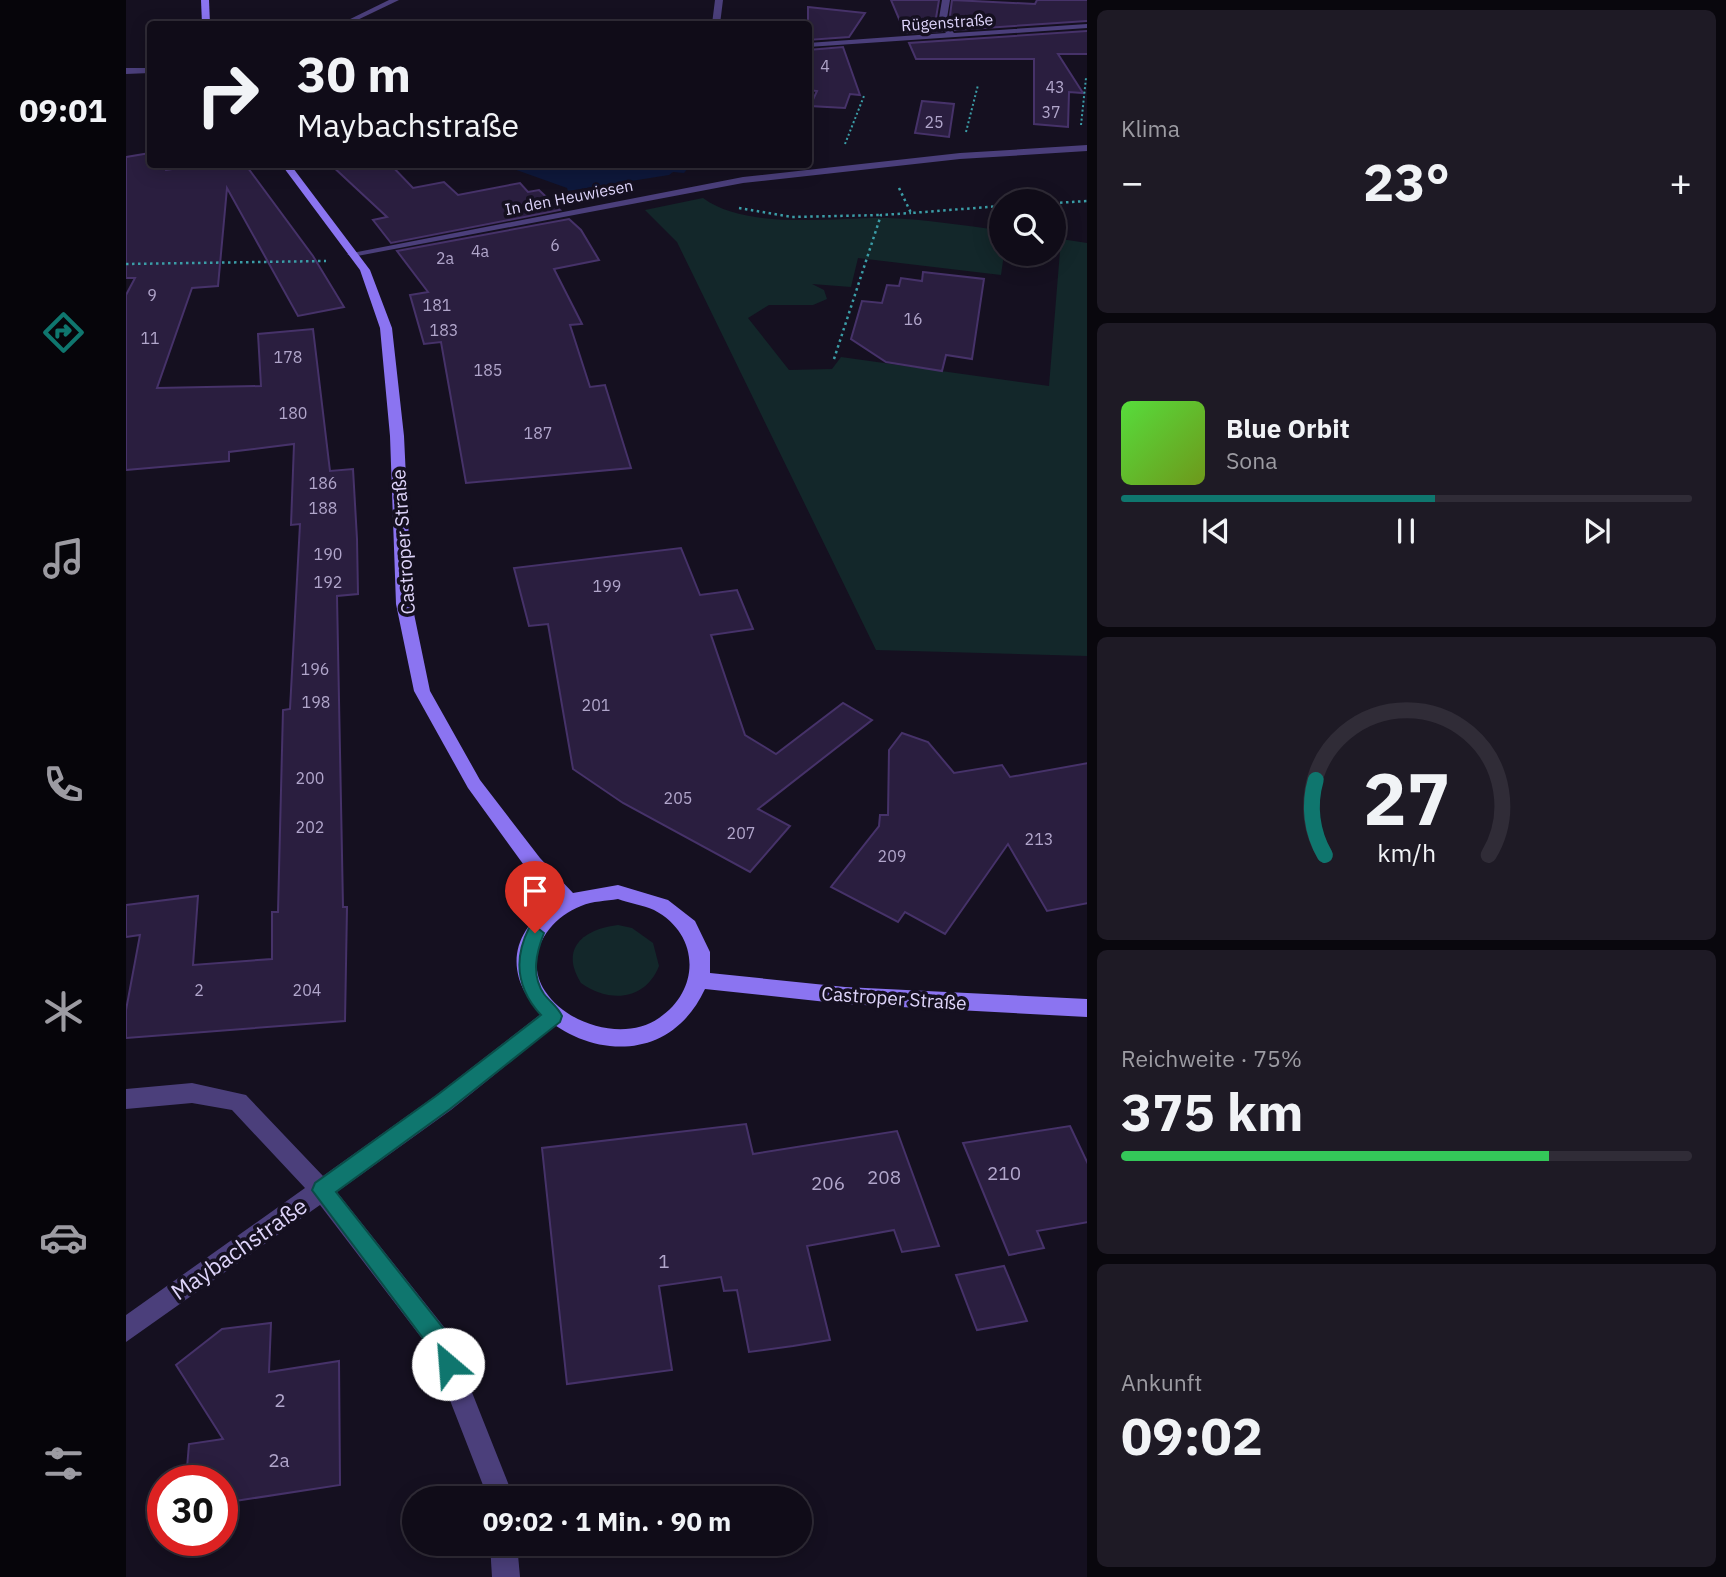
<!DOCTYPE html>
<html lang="de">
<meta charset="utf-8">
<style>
body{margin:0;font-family:"IBM Plex Sans",sans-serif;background:#1e1a25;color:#f1f3f6;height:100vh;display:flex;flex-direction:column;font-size:26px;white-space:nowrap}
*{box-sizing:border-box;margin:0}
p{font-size:23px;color:#9c9ba2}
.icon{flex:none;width:38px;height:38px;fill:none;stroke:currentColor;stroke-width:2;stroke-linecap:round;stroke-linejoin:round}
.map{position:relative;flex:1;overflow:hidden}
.details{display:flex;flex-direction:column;gap:10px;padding:10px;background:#09070d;width:639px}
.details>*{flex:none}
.guide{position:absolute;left:21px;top:21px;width:665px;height:147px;border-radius:7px;box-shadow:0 4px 18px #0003,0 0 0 2px #302c37;background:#100c18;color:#f1f3f6;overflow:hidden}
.buttons{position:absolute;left:863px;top:189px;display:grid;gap:14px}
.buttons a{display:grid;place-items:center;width:77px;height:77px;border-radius:50%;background:#100c18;box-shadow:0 4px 18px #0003,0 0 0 2px #302c37;font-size:35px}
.speed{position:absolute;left:21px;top:1465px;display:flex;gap:14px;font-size:35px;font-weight:700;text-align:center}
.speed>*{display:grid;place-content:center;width:91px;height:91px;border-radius:50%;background:#100c18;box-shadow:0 4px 18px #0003,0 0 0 2px #302c37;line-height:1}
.speed .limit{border:10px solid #d22;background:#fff;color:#111}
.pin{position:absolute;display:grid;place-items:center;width:60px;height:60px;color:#fff;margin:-72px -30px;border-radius:50% 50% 50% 0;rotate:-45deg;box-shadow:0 0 7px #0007}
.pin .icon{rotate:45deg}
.me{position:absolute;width:77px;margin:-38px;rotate:333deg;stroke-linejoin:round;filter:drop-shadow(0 0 5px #0008)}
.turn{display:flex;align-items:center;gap:24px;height:147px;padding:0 35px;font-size:32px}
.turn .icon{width:91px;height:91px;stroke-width:2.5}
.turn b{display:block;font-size:49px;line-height:60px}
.big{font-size:52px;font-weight:700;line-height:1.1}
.details .widget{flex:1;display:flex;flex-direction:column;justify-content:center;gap:10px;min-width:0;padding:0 24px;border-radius:10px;background:#1e1a25}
.details .dial{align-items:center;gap:0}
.dial svg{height:182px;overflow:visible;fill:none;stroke:#302c37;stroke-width:7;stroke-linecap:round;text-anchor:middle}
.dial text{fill:#f1f3f6;stroke:none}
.song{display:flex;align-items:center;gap:21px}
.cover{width:84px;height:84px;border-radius:10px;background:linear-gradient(135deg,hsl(110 70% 55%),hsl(80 70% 35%))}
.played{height:7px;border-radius:4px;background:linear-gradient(90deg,#0f766e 55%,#302c37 55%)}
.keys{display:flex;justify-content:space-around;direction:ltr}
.heat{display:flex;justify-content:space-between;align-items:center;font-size:38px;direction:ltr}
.charge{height:10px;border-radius:5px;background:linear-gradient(90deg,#34c759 75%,#302c37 0)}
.trip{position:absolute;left:276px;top:1486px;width:410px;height:70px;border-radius:35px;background:#100c18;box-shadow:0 4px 18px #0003,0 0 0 2px #302c37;font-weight:700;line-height:70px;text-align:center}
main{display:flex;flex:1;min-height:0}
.menu{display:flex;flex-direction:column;width:126px;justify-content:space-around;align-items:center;background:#06050a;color:#9c9ba2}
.menu .icon{width:49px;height:49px}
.menu .active{color:#0f766e}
.menu b{font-size:32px;color:#f1f3f6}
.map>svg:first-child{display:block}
.green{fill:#13272a}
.water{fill:#0e183b}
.building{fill:#2a1e3f;stroke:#463269;stroke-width:2}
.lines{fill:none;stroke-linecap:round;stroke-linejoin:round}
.path-far1{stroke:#3b9da7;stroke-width:2;stroke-dasharray:2 2.5;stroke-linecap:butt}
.path{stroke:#3b9da7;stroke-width:2.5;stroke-dasharray:2.5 3.5;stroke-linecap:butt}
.minor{fill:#4b3f7b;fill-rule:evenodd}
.secondary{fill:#8b74f1;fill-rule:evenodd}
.route{fill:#0f766e;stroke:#0a4d48;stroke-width:2}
.labels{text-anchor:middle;stroke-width:7;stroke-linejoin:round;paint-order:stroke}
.far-street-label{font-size:16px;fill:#ded4fa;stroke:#151020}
.number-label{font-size:16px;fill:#b1a6cb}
.street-label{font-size:19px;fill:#ded4fa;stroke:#151020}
.near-number-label{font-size:19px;fill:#b1a6cb}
.near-street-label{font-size:23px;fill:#ded4fa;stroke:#151020}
</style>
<main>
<nav class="menu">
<b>09:01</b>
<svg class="icon active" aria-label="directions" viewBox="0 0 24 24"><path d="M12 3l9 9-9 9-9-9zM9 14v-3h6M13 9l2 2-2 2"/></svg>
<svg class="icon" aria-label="music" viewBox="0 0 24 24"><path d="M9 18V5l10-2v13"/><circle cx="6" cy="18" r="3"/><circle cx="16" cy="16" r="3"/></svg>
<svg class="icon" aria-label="phone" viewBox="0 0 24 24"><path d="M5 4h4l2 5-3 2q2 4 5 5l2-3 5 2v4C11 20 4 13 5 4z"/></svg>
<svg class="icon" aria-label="climate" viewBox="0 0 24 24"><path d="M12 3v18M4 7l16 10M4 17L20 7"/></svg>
<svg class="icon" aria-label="car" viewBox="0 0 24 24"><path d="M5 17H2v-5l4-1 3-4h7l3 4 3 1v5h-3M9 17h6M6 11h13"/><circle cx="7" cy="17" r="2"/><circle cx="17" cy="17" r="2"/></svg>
<svg class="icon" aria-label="filters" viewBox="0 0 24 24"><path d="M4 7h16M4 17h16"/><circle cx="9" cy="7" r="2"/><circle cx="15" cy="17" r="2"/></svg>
</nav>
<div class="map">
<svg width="962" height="1577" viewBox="0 0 962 1577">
<rect width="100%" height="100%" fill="#151020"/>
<!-- green -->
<g class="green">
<path d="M577,198C622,231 709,217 762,218C800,219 838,226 875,230V254H878L875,275L732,258L725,287L686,284L698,290L701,299L687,305H643L622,318L663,370L706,369L715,357L923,386L935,239L961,243V656L750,650L551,242L519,210Z"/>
<path d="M492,925L506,928L527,943L533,966C519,1001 483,1003 455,983C433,948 458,929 492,925Z"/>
</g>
<!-- water -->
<path class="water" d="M546,164L562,168L558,173L547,172L543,175L442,191L441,188L376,165Z"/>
<!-- building -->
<g class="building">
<path d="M765,0H813L809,24L815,31L779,33Z"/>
<path d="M826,0L909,4L911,0H962V21L829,30L823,23Z"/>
<path d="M682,7L739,13L723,37L682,40Z"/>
<path d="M962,31V54H932L957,93L943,92L942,127L908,124V59H790L783,43Z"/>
<path d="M717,47L734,95L724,94L719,108L684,106L691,91L682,90V50Z"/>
<path d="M796,101L828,104L823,137L789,133Z"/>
<path d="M24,153V164H37L40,170L82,164H119L187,256L218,307L172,316L101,188L92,286L66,288L31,388L135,386L132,334L187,329L204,471L227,469L231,539L232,594L211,596L217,907H221L219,1021L0,1038V1010L14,935L0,937V905L72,896L67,965L146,959V912H152L157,710L164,709L174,524L165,525L168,444L103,452V461L0,470V295L9,278H0V157Z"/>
<path d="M204,164H264L287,188L318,182L332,195L394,183L402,192L413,190L434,210L265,243L247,220L261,217Z"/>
<path d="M443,219L455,230L473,260L428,269L456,324L444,325L464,387L479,385L505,468L340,483L315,342L298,344L284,295L302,292L271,251Z"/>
<path d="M797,272L858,279L846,359L820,355L816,371L760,362L725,339L736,301L756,303L761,285L773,286L775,278L796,281Z"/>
<path d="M555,548L574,595L611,590L627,629L585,635L619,735L650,754L717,703L746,720L632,809L664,826L624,872L497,803L447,769L422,624L403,626L388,568Z"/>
<path d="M776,733L802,742L828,773L876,765L884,777L962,763V903L921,911L882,844L819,934L779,912L772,922L705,887L753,826L754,815H762L763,750Z"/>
<path d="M620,1124L627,1154L771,1131L813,1246L776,1252L768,1230L681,1246L704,1340L667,1346L623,1352L611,1290L598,1291L595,1277L533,1286L546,1370L441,1384L416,1148Z"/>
<path d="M944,1126L962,1164V1222L911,1231L918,1248L883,1255L837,1143Z"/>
<path d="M878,1266L901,1321L851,1330L830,1275Z"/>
<path d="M145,1323L143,1372L213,1361L214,1485L96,1503V1480H60L63,1444L97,1439L50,1365L96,1329Z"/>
</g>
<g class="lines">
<!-- path-far1 -->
<g class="path-far1">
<path d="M955,125L960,78"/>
<path d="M840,132L852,85"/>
<path d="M719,144L738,96"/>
</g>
<!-- path -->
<g class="path">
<path d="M773,188L785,213L875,206"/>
<path d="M928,203L962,201"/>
<path d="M613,208L666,217L755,215"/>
<path d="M0,264L200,261"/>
<path d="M708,359L755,215L785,213"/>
</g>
<!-- minor -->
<g class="minor">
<path d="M263,0H273L223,24H214Z"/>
<path d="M589,0H597L594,24H586Z"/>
<path d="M816,0H824L820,24L828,33L962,24V28L682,47V43L820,33L812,24Z"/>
<path d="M0,68H24V73L0,74Z"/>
<path d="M962,145V151L834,159L617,183L226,257L221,254L617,177L834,153Z"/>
<path d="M427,1007L434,1010L437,1016L434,1022L325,1110L211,1192L322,1332L388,1498H362L304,1349L194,1205L0,1342V1315L179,1188L106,1110L66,1103L0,1109V1089L66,1083L120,1095L197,1176L309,1096L420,1010Z"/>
<path d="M364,1544H391L394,1577H366Z"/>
</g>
<!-- secondary -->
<g class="secondary">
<path d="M75,0H83L84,24H76Z"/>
<path d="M155,164H164L244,270L266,328L278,436L286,604L304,691L354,780L414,858L447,893L492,885L542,900L569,921L584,952V973L719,987L962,999V1017L719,1004L579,989C514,1128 303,982 431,901L400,868L342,788L288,691L270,604L264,436L254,328L234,270ZM492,899C503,903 517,905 528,910C574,934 575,990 533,1018C499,1042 441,1025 419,991C397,957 421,919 455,906C467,901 480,901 492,899Z"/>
</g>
</g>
<!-- route -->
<path class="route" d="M409,926L418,933C410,953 405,975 418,994C424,1002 432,1007 436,1016L434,1022L324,1109L210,1192L321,1333L334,1364L330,1372L322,1375L314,1372L305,1349L186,1190L189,1183L310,1096L415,1015C391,989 387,960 403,928Z"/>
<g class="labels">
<!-- far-street labels -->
<g class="far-street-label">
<text transform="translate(821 22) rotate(-4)" y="6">Rügenstraße</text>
<text transform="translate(443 197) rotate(-11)" y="6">In den Heuwiesen</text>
</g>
<!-- number labels -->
<g class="number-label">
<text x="699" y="72">4</text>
<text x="929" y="93">43</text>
<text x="925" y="118">37</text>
<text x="808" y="128">25</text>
<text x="429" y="251">6</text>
<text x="354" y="257">4a</text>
<text x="319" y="264">2a</text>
<text x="26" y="301">9</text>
<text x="311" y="311">181</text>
<text x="787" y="325">16</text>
<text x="318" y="336">183</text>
<text x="24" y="344">11</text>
<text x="162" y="363">178</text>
<text x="362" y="376">185</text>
<text x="167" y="419">180</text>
<text x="412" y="439">187</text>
<text x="197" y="489">186</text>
<text x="197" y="514">188</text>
<text x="202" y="560">190</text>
<text x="202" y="588">192</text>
<text x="481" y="592">199</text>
<text x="189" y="675">196</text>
<text x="190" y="708">198</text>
<text x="470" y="711">201</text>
<text x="184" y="784">200</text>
<text x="552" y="804">205</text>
<text x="184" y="833">202</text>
<text x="615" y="839">207</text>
<text x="913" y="845">213</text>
<text x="766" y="862">209</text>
<text x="73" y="996">2</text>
<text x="181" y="996">204</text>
</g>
<!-- street labels -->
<g class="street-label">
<text transform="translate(277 542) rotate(-94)" y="7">Castroper Straße</text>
<text transform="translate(768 998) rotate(4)" y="7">Castroper Straße</text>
</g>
<!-- near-number labels -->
<g class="near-number-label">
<text x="878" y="1180">210</text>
<text x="758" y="1184">208</text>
<text x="702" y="1190">206</text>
<text x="538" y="1268">1</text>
<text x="154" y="1407">2</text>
<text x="153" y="1467">2a</text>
</g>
<!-- near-street labels -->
<g class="near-street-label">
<text transform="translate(113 1249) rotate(-35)" y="8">Maybachstraße</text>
</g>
</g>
</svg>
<div class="buttons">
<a><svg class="icon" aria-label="search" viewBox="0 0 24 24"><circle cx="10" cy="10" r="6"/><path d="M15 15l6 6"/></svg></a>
</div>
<div class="speed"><div class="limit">30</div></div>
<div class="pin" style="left:409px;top:933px;background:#d93025"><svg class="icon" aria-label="arrive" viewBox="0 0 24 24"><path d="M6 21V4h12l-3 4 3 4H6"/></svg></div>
<svg class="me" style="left:322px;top:1364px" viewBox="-20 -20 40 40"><circle r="19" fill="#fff"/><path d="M0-13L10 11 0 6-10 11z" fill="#0f766e"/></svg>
<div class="trip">09:02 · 1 Min. · 90 m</div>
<div class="guide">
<div class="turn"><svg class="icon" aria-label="right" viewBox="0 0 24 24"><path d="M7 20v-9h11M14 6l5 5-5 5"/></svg><div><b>30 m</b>Maybachstraße</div></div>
</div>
</div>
<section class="details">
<div class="widget"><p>Klima</p>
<div class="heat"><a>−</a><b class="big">23°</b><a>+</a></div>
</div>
<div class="widget">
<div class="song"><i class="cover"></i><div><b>Blue Orbit</b><p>Sona</p></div></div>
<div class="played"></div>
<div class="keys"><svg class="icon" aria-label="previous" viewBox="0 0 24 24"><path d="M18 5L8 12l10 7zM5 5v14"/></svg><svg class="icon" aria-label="pause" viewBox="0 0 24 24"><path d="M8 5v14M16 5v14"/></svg><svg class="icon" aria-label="next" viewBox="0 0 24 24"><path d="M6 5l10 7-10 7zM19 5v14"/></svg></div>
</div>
<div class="widget dial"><svg viewBox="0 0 100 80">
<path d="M14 69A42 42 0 1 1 86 69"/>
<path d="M14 69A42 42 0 0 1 10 36" stroke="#0f766e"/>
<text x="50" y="56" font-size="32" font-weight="700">27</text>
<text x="50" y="72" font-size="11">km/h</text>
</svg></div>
<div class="widget"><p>Reichweite · 75%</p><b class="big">375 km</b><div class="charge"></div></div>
<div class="widget"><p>Ankunft</p><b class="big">09:02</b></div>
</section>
</main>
